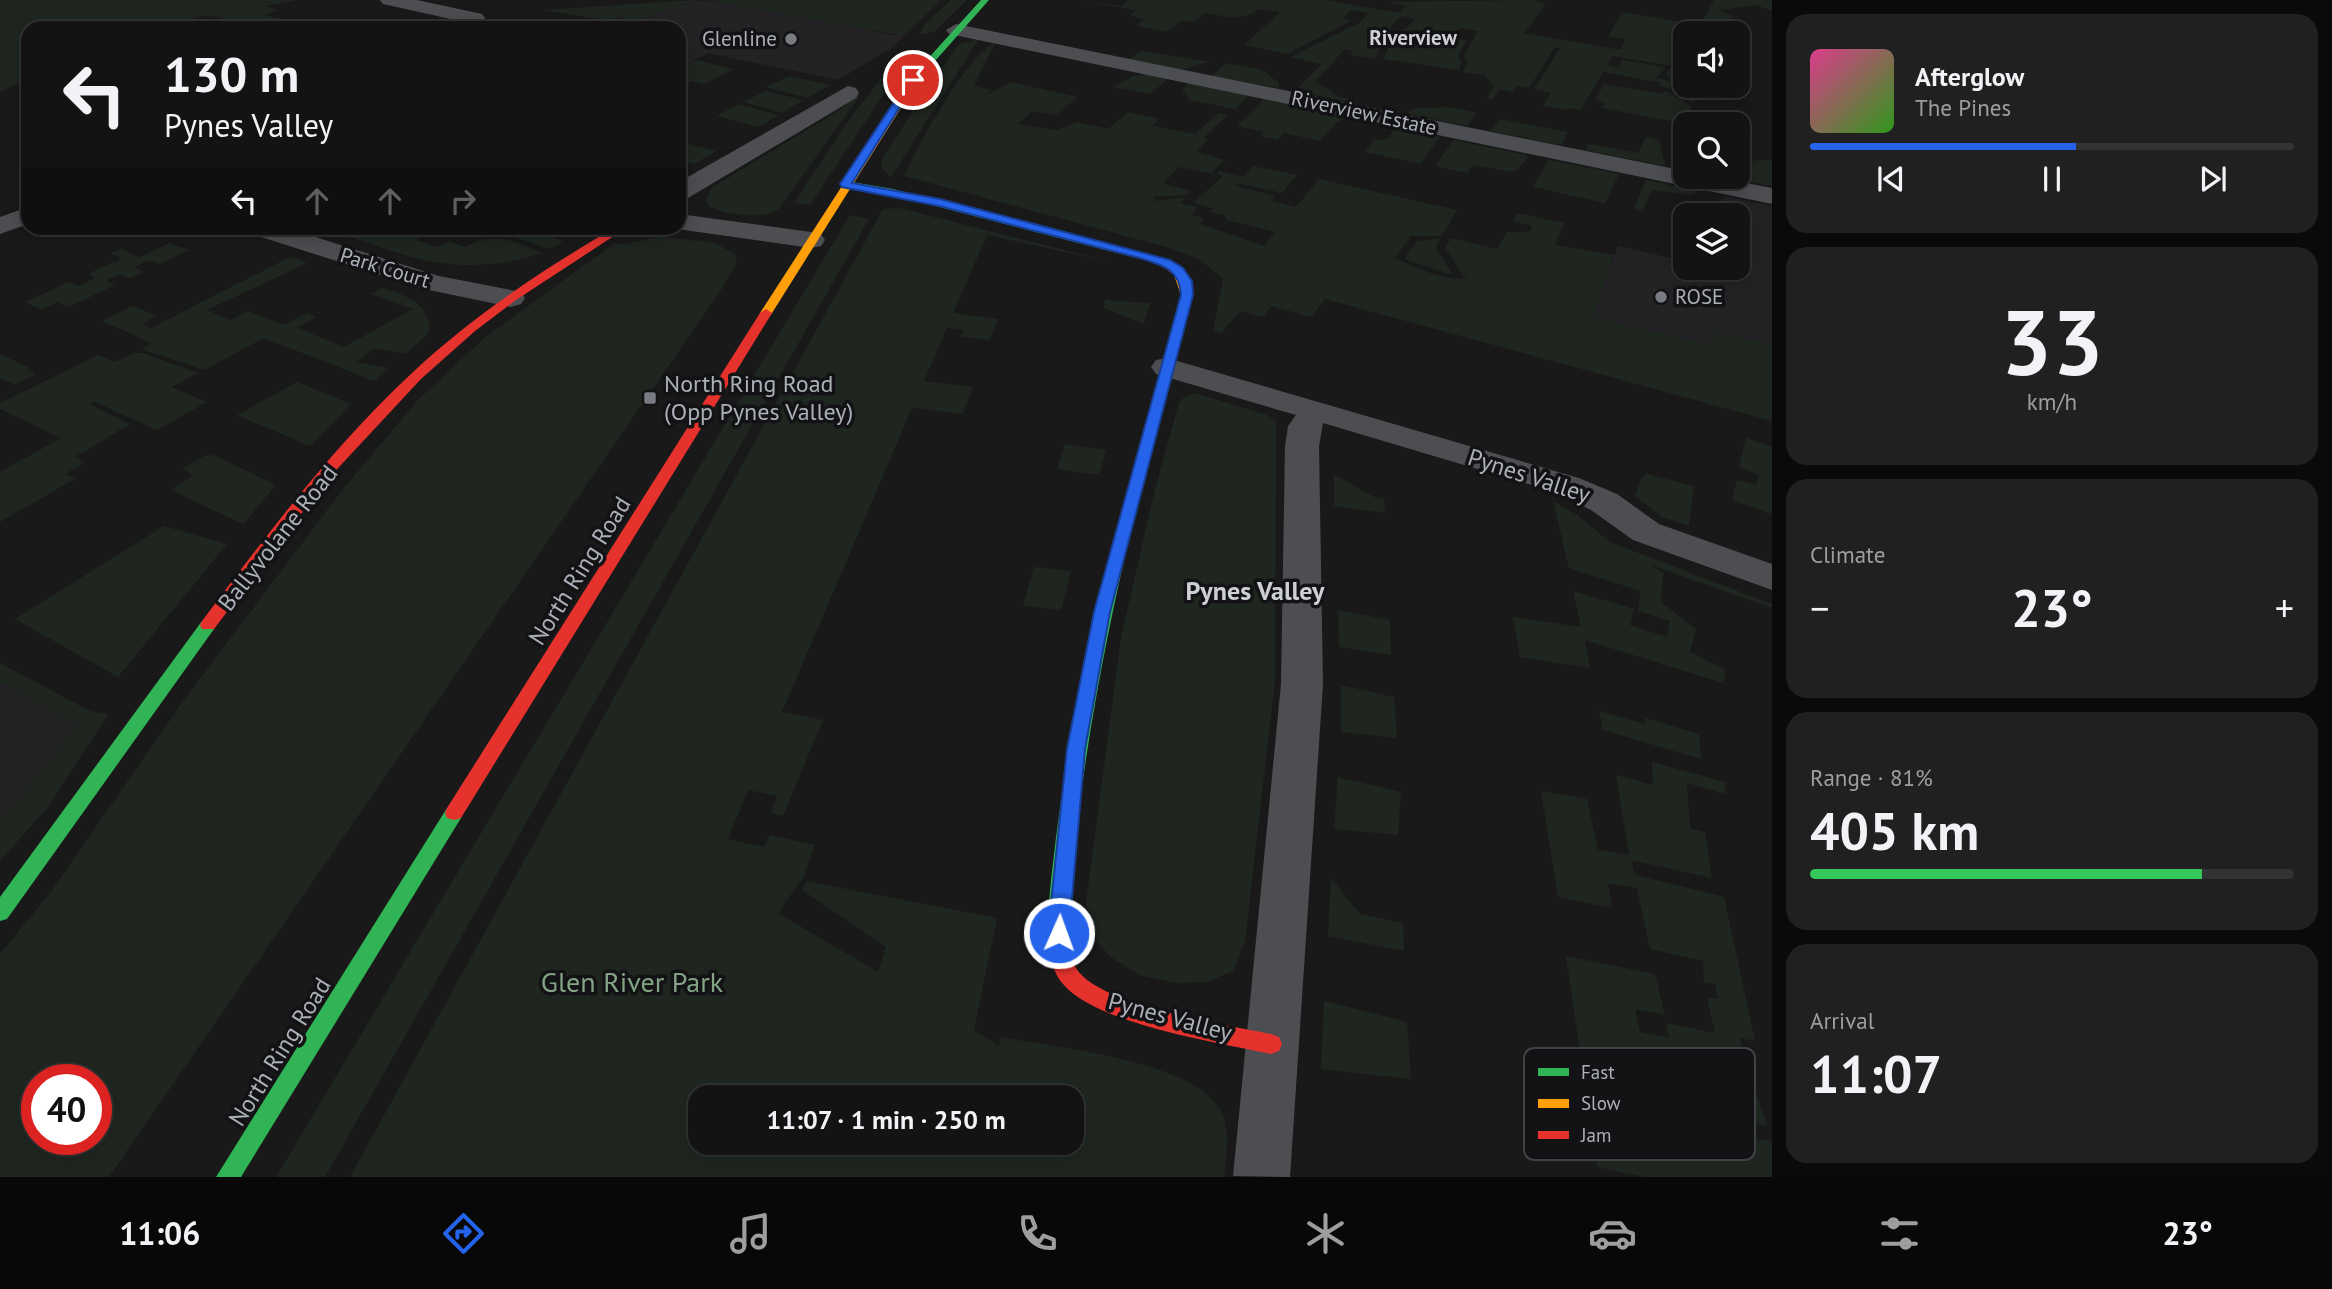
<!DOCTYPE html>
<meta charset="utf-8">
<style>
body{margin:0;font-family:"PT Sans",sans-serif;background:#202021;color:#f1f3f6;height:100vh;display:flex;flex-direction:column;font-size:26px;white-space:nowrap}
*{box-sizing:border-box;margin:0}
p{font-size:23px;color:#9d9ea0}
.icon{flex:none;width:38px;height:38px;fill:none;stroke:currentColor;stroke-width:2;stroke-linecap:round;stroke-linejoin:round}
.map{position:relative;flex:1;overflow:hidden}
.details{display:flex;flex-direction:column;gap:14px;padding:14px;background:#0a0a0a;width:560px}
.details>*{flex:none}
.banner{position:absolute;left:21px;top:21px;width:665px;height:214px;border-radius:21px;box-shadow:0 4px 18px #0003,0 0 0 2px #323233;background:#131313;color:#f1f3f6;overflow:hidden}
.buttons{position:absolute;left:1673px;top:21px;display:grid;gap:14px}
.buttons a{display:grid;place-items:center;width:77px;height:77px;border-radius:14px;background:#131313;box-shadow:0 4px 18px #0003,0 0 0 2px #323233;font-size:35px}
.speed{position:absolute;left:21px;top:1064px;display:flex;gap:14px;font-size:35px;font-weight:700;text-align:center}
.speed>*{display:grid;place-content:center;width:91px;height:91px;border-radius:50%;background:#131313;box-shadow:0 4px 18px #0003,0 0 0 2px #323233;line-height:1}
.speed .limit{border:10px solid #d22;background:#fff;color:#111}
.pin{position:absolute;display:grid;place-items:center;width:60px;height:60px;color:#fff;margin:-30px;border:4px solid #fff;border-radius:50%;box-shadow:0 2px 7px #0007}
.me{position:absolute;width:77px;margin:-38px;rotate:2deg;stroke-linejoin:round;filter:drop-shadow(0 0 5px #0008)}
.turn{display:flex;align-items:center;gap:24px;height:147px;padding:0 28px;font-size:32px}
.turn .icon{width:91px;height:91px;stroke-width:2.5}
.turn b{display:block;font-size:49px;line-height:60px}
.lanes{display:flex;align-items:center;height:66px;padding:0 28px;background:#0003;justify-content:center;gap:35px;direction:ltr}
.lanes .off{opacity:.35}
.big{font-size:52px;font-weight:700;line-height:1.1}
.details .widget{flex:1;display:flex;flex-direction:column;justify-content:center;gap:10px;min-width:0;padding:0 24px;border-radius:21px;background:#202021}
.details .dial{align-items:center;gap:0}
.dial b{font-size:91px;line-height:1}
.song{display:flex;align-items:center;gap:21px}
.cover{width:84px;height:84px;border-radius:10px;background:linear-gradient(135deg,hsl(330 70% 55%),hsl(110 70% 35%))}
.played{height:7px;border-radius:4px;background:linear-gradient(90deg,#2563eb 55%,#323233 55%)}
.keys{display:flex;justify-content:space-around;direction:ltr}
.heat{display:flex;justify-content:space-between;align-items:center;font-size:38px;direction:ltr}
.charge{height:10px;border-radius:5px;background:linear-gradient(90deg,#34c759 81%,#323233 0)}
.trip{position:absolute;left:688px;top:1085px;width:396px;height:70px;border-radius:21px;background:#131313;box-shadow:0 4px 18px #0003,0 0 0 2px #323233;font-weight:700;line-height:70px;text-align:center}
.tabs{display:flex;height:112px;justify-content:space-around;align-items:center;background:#080808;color:#9d9ea0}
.tabs .icon{width:49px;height:49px}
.tabs .selected{color:#2563eb}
.tabs b{font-size:32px;color:#f1f3f6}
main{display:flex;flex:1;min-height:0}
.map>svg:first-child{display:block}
.built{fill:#232325}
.green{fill:#1f2620;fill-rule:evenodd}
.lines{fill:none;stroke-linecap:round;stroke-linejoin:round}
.street{fill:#4d4e52;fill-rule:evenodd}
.fast{fill:#30b455;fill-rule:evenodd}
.slow{fill:#ff9f0a;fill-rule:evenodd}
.jam{fill:#e5322d;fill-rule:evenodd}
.route{fill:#2563eb;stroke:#184099;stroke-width:2}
.poi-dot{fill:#787b81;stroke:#131315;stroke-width:2.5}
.labels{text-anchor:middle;stroke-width:7;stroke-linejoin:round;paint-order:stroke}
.far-neighbourhood-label{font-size:21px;font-weight:bold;fill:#cccfd5;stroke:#131315}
.far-poi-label{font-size:21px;fill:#abb0b9;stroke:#131315;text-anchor:end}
.far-street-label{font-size:21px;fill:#abb0b9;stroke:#131315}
.poi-label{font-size:24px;fill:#abb0b9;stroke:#131315;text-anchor:start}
.street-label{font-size:24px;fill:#abb0b9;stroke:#131315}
.neighbourhood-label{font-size:26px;font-weight:bold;fill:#cccfd5;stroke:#131315}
.near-park-label{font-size:28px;fill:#83a385;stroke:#131315}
.key{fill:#131315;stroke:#414246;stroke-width:2}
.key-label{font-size:19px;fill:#abb0b9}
</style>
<main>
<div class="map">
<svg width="1772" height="1177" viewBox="0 0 1772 1177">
<rect width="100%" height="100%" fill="#191919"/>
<!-- built -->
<g class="built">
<path d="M694,0L759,7L893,35L907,34L890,49L838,80L708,53L679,68V28H621Z"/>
<path d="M1724,196L1772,206V359L1592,318L1618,246L1685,261V268H1738V215H1718Z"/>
<path d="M0,682L78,725L0,823Z"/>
</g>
<!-- green -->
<g class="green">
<path d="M0,0H296L265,6L278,10L265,15L292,22L275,28H259L207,15L165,28H28V79L0,92Z"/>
<path d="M694,0L633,23L620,20L624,17L605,20L543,10Z"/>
<path d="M706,0H941L907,34L899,35Z"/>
<path d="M951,0H967L934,32L919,35L925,24Z"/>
<path d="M1076,0L1121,6L1128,0H1325L1400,13L1406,6L1386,2L1531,0L1546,3L1524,33L1621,50L1625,39L1608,37L1622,12L1700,25L1714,0H1772V11L1756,5L1720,10L1737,18H1730L1735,22H1708L1706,26L1735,24L1744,32L1741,43L1738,42V33H1685V68L1612,56L1607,65L1619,68L1622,60L1666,67L1656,78L1668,81L1670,77L1666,76L1670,68L1685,70V86H1730L1721,100L1697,97L1694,104L1674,90L1660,86L1661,83L1603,72L1581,110L1570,108L1568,110L1543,106L1551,93L1534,89L1560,48L1555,47L1529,88L1518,86L1513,92L1500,89L1493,99L1487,98L1494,87L1484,75L1463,72L1467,63L1464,55L1478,31L1460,28L1450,37L1467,41L1458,54L1461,62L1459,70L1384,59C1394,27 1398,39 1415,19L1401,16L1393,24L1375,59L1351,55L1353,51L1345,49L1315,82C1327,86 1331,94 1340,97C1346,99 1350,98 1357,102L1354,103L1294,91L1322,64L1290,57L1361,22L1368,13L1351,10L1343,18L1352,20L1288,54L1244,45L1280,12L1258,9C1242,23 1225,16 1205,13L1194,22L1183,20L1166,32L1137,26L1144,19L1130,16L1136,10Z"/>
<path d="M979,39L891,177L883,170L881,161L926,90L959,44Z"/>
<path d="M995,43L974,86L991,90L986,96L1010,82L1078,97L1056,115L1032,111L1019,124L1056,130L1078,122L1108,129L1128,112L1159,119L1153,126L1195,134L1218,113L1228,115L1203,138L1208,140L1196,152L1225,160L1211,173L1179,167L1163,184L1191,191L1187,195L1153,197L1156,201L1186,197L1180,203L1198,207L1191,215L1204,218L1200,224L1264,246L1275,232L1227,220L1224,215L1210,212L1213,208L1193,203L1223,176L1216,174L1219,171L1243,177L1253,166L1297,175L1282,193L1237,183L1235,186L1275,196L1271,201L1296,207L1319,179L1457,210L1442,236H1411L1395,258C1417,268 1442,280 1466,279L1445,248L1451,238L1497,249L1507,232H1530L1532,226L1513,221L1517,213L1564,223L1555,245L1614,255L1593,318L1712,345L1714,331L1772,345V421L1325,299L1311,317L1271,306L1263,317L1240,311L1221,333L1213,331L1223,279L1199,259L1166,247L904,176C916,148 969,52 995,43Z"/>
<path d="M1142,51L1210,62L1180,70L1130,59Z"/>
<path d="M901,53L913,58L894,79L810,205L794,203L846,124Z"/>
<path d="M696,60L734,69L704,84L692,81L679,88V68Z"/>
<path d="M1226,63L1261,69L1279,83V88L1212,76Z"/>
<path d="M1146,74L1168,79L1150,94L1113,87L1133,76Z"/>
<path d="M790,76L830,85L808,98L766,87Z"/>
<path d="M1189,83L1249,96L1235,109L1190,100L1182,90Z"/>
<path d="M1604,84L1663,94L1665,90L1691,106L1686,124L1602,108L1605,102L1595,100Z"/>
<path d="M766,91L803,100L782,113L743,102Z"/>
<path d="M857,96L859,97L778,210C763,220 725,215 709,206L706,201L711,188L835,113Z"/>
<path d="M1264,99L1351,117L1337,122L1320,141L1284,133L1277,140L1260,136L1264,132L1237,126Z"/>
<path d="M738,104L779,115L758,127L717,116Z"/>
<path d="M1450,107L1477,113L1467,126L1403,113L1417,108Z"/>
<path d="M1500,119L1568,132L1561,145L1490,131Z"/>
<path d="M1387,125L1440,137L1421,164L1365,152L1374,140L1387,139L1393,132Z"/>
<path d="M1646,137L1659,140L1665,166L1585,150L1589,144L1638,153Z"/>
<path d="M1454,140L1529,156L1518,170L1512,172L1473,165L1467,173L1435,166Z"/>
<path d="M679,141L716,151L694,164L679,160Z"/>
<path d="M1772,159V186L1719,177H1738V162Z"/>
<path d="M1549,160L1619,174L1605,203L1533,187Z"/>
<path d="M1646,180L1696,190V193L1689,195L1652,190L1642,211L1634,209Z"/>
<path d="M899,208L1115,263L987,235L953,313L998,319L990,340L961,337L963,330L947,328L924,381L973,387L963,414L912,408L782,712L823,720L783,816L771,813L777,796L748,790L728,839L764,847L770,835L815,845L804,876L778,913L878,972L886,947L802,890L806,881L997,918L974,1030L999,1046L1000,1037C1053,1047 1191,1060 1220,1109C1231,1129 1226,1156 1224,1177H350L883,209ZM1071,1097V1143H700V1097Z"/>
<path d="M850,215L869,219L325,1177H276Z"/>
<path d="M324,228H402L401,230L420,237L416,240L438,247L449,241L465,247C496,230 513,242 544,253C453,280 410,257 324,228Z"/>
<path d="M502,228H528L564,241L550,249L495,231Z"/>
<path d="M664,237L715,243L735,254L737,262L721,290L122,1158L109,1177H0V954L50,893L179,707L343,489L418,400L484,338L615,243C631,247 647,236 664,237ZM37,1080H96V1139H37Z"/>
<path d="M1440,238L1436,248L1453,275L1404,259L1417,241Z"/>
<path d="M169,243L189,250L160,264L149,260L134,267L144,272L130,278L119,274L106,281L115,285L69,307L57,302L42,310L25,302L69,282L78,286L95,278L89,275L98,268L118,261L120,257L110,254L121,249L140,257Z"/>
<path d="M290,257L307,263L207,310L230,320L248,311L285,325L307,313L316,317L297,328L344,347L413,309L371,294L382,288C404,295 424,300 430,325L427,335L405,354L375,348L357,362L389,368L374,381L264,338L204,370L141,349L152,343L102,321L133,306L157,316L142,324L151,328Z"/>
<path d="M1105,300L1150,303L1144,324L1104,308Z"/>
<path d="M133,353H143L198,373L172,387L207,402L157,430L95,402L89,404L130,424L75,457L85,462L65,474L75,479L0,522V472L61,438L0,409V403L98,355L115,362Z"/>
<path d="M0,354L30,368L27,370L36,374L15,385L0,378Z"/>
<path d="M297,382L351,404L310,446L237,415Z"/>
<path d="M1195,393L1267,415L1276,421L1275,680L1245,942L1233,971L1207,982L1174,983L1140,975L1112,958L1091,936L1086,902L1121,638L1154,493L1179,403L1184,397Z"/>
<path d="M1746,438L1772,447V514L1732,500L1737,480L1756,485L1759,475L1739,467Z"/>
<path d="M1065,444L1106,450L1099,475L1057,469Z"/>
<path d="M214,455L276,485L243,524L171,490L193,475L182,469L204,456Z"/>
<path d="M1334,474L1374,497L1384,499L1385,513L1334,506Z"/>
<path d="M1647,474L1694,486L1689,526L1662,517L1635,496L1642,477Z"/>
<path d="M1553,501L1576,514L1610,542L1772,604V608L1651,565L1663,573L1661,602L1696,629L1690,652L1726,670L1723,683L1585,640L1590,668L1520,657L1513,617L1581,627L1573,591L1634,609L1630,625L1667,637L1670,621L1638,611L1641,591L1569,568Z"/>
<path d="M164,526L227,544L118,677L15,619Z"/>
<path d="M1034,567L1071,571L1061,610L1023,606Z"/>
<path d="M1338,610L1390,620L1391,655L1339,647Z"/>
<path d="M0,663L90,711L109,714L47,808L0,861V823L78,725L0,682Z"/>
<path d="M1341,685L1394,697L1397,738L1341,732Z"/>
<path d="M1599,711L1645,724V718L1699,734L1701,759L1603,730Z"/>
<path d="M1652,762L1725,782V794L1687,783L1690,828L1705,832L1712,878L1631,860L1635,875L1724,897L1755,1041L1739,1038L1767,1126L1686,1111L1693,1145L1736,1155L1732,1136L1772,1141V1177H1644L1597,1167L1566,956L1655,974L1665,1015L1635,1009L1640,1032L1669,1038L1666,1023L1715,1033L1707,998L1718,999L1715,984L1704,982L1703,961L1650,949L1637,888L1608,883L1612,908L1558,897L1541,791L1587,799L1598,850L1629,855L1616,775L1653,785Z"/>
<path d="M1338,777L1401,792L1398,835L1334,829Z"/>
<path d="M1331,878L1360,914L1403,923L1404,951L1328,936Z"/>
<path d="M1324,1001L1407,1022L1411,1079L1321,1069Z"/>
</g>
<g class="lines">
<!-- street -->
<g class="street">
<path d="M380,0H417L482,14L485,18L481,28H459L464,22L383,4Z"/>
<path d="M956,24L1685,171V177H1715L1772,188V204L949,34L946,30Z"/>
<path d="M848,86L856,88L859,93L856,98L688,198L679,201V182Z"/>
<path d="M28,207V224L0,234V217Z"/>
<path d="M679,214L811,232L821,234L825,240L821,246L811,248L670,228H679Z"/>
<path d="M248,228H287L439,276L521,292L525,298L521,304L511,307L424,289L252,234Z"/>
<path d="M1167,358L1579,478L1617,494L1659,524L1772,564V590L1633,540L1591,510L1555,492L1323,423L1319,446L1323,684L1290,1177L1233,1176L1281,684L1285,446L1288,426L1296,415L1156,374L1151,367L1156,360Z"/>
</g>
<!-- fast -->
<g class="fast">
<path d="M981,0H989L920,78H914V74Z"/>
<path d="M846,181L893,189L1170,262L1164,265L889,194L842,186L841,184Z"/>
<path d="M1129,505L1136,509C1104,642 1079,775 1068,912L1065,918L1058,920L1051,918L1048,912C1060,775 1087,642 1122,509Z"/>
<path d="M208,620L214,621L216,625L214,629L7,919L0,921V897L202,621Z"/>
<path d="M454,806L461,808L463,813L461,818L241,1177H216L447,808Z"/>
</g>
<!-- slow -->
<g class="slow">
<path d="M917,73L921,76L772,313L770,316H762L760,313L913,76Z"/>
<path d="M1164,259L1183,271L1193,295L1136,509L1129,513L1122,509L1181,295L1174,275L1158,262Z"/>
</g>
<!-- jam -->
<g class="jam">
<path d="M614,228H626L516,300L475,331L421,379L326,481L214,629H202L200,625L202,621C267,535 332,447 412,373C473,316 542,270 614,228Z"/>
<path d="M766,309L772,313L461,818L454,820L447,818L445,813L447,808L760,313Z"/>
<path d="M1058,904L1065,906C1074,925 1064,949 1076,968C1099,1006 1227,1025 1271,1034L1279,1037L1282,1044L1279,1051L1271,1054C1220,1043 1096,1024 1063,984C1047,965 1047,936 1048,912L1051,906Z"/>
</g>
</g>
<!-- route -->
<path class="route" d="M910,78L917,80L852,183L940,199L1170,260L1183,268L1192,281L1193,295L1110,612L1085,749L1069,933L1066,939L1059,942L1051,939L1048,933L1067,749L1094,612L1181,295C1180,269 1162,265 1140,258L939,206L842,187L840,184Z"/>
<!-- markers -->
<g class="poi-dot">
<circle cx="791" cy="39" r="7"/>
<circle cx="1661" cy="297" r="7"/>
<rect x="643" y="391" width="14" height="14" rx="3.5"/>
</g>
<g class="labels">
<!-- far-neighbourhood labels -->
<g class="far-neighbourhood-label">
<text x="1413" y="45">Riverview</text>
</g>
<!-- far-poi labels -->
<g class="far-poi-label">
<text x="777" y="46">Glenline</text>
<text x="1675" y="304" text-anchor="start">ROSE</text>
</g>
<!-- far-street labels -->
<g class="far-street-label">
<text transform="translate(1364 113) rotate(12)" y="7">Riverview Estate</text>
<text transform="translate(385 268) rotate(17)" y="7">Park Court</text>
</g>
<!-- poi labels -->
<g class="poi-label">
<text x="664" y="392">North Ring Road<tspan x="664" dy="28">(Opp Pynes Valley)</tspan></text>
</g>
<!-- street labels -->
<g class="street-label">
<text transform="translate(1529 476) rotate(18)" y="8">Pynes Valley</text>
<text transform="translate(278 538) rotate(-52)" y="8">Ballyvolane Road</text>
<text transform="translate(580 571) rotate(-58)" y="8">North Ring Road</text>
<text transform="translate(1170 1017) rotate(15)" y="8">Pynes Valley</text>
<text transform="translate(280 1052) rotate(-58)" y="8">North Ring Road</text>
</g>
<!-- neighbourhood labels -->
<g class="neighbourhood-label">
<text x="1255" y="600">Pynes Valley</text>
</g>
<!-- near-park labels -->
<g class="near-park-label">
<text x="632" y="992">Glen River Park</text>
</g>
</g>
<!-- legend -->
<rect x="1524" y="1048" width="231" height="112" rx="10" class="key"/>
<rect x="1538" y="1068" width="31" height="8" fill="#30b455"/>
<rect x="1538" y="1099" width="31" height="9" fill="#ff9f0a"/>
<rect x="1538" y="1131" width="31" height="8" fill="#e5322d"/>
<g class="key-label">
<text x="1581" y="1079">Fast</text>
<text x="1581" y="1110">Slow</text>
<text x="1581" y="1142">Jam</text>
</g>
</svg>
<div class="buttons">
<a><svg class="icon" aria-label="sound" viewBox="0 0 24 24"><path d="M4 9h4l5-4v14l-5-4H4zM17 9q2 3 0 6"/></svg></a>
<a><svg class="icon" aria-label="search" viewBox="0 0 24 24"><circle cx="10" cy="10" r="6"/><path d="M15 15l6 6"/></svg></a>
<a><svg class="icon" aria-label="layers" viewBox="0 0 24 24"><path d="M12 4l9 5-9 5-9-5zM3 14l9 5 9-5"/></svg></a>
</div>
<div class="speed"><div class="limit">40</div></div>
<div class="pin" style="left:913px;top:80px;background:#d93025"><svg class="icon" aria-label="arrive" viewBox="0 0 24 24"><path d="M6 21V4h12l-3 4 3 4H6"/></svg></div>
<svg class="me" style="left:1059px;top:933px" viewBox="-20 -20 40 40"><circle r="17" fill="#2563eb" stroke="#fff" stroke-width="3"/><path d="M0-11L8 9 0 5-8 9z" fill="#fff"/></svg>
<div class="trip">11:07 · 1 min · 250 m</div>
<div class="banner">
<div class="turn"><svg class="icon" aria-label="left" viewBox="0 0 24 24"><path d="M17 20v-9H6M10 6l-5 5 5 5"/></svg><div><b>130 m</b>Pynes Valley</div></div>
<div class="lanes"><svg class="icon" aria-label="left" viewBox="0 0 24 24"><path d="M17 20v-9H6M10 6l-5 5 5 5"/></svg><svg class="icon off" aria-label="ahead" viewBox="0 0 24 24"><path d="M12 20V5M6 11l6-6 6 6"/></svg><svg class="icon off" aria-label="ahead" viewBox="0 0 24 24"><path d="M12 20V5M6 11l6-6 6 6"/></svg><svg class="icon off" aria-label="right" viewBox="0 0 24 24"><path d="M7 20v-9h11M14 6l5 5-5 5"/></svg></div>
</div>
</div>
<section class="details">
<div class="widget">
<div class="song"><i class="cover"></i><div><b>Afterglow</b><p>The Pines</p></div></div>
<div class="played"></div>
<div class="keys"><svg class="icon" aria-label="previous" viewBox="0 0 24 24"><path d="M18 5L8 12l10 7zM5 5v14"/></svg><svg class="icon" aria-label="pause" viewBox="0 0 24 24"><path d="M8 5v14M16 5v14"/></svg><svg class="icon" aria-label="next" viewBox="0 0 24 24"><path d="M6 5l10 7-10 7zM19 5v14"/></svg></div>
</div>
<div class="widget dial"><b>33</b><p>km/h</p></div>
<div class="widget"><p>Climate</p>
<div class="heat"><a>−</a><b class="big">23°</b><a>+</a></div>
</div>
<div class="widget"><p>Range · 81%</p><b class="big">405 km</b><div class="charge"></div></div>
<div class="widget"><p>Arrival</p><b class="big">11:07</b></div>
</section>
</main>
<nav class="tabs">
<b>11:06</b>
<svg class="icon selected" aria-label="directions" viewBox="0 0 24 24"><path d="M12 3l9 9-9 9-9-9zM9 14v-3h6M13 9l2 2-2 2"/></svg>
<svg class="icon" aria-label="music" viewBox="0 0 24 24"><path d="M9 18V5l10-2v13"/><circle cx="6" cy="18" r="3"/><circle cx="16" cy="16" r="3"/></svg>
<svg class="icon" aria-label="phone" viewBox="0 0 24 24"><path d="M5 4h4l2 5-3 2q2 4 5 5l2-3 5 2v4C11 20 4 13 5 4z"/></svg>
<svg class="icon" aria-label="climate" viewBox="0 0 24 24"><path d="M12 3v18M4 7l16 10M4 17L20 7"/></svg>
<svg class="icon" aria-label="car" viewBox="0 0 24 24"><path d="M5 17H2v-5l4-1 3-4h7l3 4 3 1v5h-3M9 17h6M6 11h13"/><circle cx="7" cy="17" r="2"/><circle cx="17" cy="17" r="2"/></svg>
<svg class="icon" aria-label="filters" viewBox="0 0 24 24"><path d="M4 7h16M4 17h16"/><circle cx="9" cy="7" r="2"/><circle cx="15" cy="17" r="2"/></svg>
<b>23°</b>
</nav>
